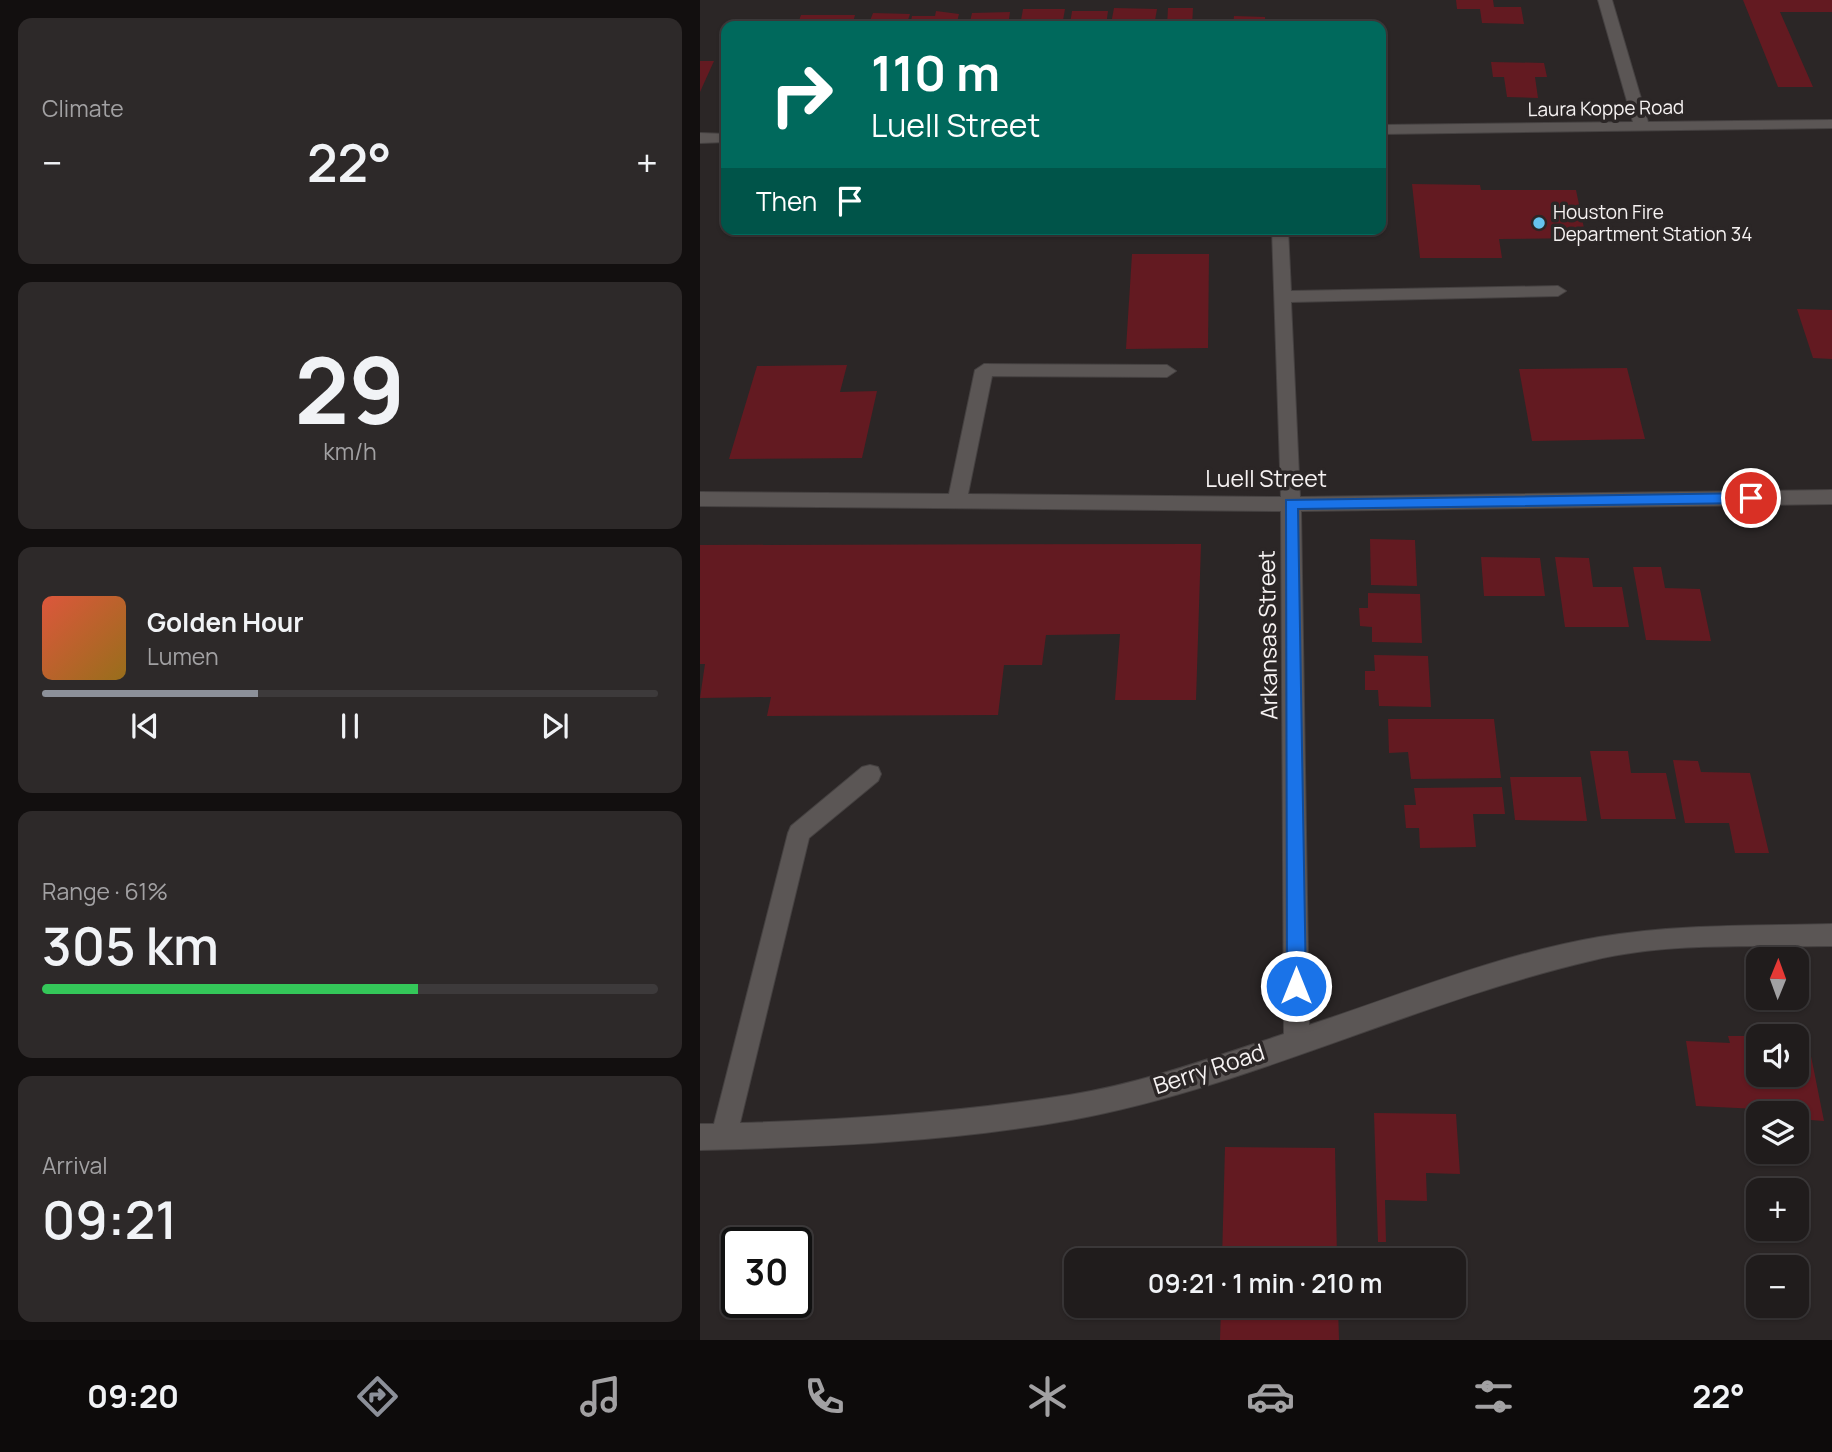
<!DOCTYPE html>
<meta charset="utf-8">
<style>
body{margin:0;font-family:Manrope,sans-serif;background:#2d2929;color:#f1f3f6;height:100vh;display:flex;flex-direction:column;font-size:26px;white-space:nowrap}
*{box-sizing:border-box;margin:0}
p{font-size:23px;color:#a2a1a3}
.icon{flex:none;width:38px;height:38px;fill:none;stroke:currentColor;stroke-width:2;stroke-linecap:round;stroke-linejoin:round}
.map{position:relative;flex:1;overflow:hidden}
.details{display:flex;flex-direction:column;gap:18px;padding:18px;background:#120f0f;width:700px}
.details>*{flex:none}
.hud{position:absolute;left:21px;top:21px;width:665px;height:214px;border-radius:14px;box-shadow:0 2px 5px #0004,0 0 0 2px #3d3a3b;background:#00695c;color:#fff;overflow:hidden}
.needle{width:46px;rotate:1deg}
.controls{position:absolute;left:1046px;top:947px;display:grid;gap:14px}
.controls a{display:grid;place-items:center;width:63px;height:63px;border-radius:14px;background:#201c1c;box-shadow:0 2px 5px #0004,0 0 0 2px #3d3a3b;font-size:35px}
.speed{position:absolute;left:21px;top:1227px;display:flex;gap:14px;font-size:35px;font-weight:700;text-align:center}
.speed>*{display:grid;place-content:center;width:91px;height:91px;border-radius:50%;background:#201c1c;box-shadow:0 2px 5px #0004,0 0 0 2px #3d3a3b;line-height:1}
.speed .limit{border:4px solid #111;border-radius:10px;background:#fff;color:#111}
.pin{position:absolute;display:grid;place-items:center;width:60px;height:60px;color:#fff;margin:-30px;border:4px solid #fff;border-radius:50%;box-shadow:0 2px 7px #0007}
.me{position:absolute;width:77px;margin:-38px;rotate:0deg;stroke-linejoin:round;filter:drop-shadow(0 0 5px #0008)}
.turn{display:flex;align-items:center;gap:24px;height:147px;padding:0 35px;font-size:32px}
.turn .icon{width:91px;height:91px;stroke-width:2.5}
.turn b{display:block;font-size:49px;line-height:60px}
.then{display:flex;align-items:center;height:66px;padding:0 35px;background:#0003;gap:14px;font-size:26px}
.big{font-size:52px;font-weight:600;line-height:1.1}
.details .widget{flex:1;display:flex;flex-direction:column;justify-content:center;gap:10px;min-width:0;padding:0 24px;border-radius:14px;background:#2d2929}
.details .dial{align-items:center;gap:0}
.dial b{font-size:91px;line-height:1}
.song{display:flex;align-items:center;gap:21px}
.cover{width:84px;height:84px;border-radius:10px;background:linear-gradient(135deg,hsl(10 70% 55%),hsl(40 70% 35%))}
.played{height:7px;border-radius:4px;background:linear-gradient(90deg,#8c9099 35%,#3d3a3b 35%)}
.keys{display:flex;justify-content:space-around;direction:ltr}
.heat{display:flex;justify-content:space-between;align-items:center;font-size:38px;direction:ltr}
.charge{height:10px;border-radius:5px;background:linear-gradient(90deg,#34c759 61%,#3d3a3b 0)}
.trip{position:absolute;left:364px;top:1248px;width:402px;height:70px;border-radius:14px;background:#201c1c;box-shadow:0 2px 5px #0004,0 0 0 2px #3d3a3b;font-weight:600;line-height:70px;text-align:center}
.dock{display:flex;height:112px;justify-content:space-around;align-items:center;background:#0d0b0b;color:#a2a1a3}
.dock .icon{width:49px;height:49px}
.dock .current{color:#8c9099}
.dock b{font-size:32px;color:#f1f3f6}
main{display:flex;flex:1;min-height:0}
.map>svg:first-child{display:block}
.building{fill:#631a21}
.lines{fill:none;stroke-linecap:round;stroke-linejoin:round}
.minor-casing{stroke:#454141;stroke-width:2}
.minor{fill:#5b5655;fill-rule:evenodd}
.route{fill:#1a73e8;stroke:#114b97;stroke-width:2}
.poi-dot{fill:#66c4ef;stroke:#2b2626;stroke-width:2.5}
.labels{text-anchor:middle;stroke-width:7;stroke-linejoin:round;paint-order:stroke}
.far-street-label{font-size:19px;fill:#f6f2f2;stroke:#2b2626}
.far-poi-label{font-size:19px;fill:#f6f2f2;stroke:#2b2626;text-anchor:start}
.street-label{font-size:23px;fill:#f6f2f2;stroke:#2b2626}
</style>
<main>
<section class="details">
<div class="widget"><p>Climate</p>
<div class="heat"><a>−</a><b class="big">22°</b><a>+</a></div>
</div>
<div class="widget dial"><b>29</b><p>km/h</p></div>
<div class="widget">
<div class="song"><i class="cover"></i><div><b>Golden Hour</b><p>Lumen</p></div></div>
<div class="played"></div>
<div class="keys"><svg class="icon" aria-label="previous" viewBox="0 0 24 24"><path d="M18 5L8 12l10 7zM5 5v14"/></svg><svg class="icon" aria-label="pause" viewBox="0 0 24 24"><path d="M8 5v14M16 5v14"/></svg><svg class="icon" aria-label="next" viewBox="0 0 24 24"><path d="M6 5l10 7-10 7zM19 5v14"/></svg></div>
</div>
<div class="widget"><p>Range · 61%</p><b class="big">305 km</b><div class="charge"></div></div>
<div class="widget"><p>Arrival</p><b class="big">09:21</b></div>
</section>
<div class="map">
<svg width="1132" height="1340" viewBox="0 0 1132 1340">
<rect width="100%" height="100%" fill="#2b2626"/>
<!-- building -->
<g class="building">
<path d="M756,0H793L794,7H821L824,24L782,23L780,9H757Z"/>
<path d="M1043,0H1132V12H1080L1113,87H1078Z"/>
<path d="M414,8L457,9L454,26L411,24Z"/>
<path d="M468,8H493L492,26H467Z"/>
<path d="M323,9H365L362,26H320Z"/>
<path d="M236,11L259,14L256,26H210L212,16H235Z"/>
<path d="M372,11H408L406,26L370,24Z"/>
<path d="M310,12L308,26H269L272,13Z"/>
<path d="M173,13L210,14L206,26H168Z"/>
<path d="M101,15H155L152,26H97Z"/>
<path d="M534,16L565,17V26H533Z"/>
<path d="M0,61H14L0,92Z"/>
<path d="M791,62L844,63L847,77H835L838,98L807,97L804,77H793Z"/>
<path d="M712,184L780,185L781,190H876L886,238L799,239L802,258H720Z"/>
<path d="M432,254H509L508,348L426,349Z"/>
<path d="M1097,309L1132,310V359L1113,358Z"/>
<path d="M147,365L140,392L177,391L162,458L29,459L57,366Z"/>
<path d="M927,368L945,439L832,441L819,369Z"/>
<path d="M670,539L715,540L717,586L671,585Z"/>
<path d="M501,544L496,700H415L420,634L346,635L342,665H304L298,715L67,716L71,697L0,698L5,664H0V545Z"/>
<path d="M781,557L840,558L845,596H784Z"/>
<path d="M855,557L889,558L893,587H922L929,627H865Z"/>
<path d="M933,567H961L965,588L1000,589L1011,641L946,640Z"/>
<path d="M668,593L720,594L722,643L672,642V627L660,626L659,608H668Z"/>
<path d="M674,655L728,656L731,707L679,706L678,690H665V671H675Z"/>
<path d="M688,719H794L801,778L711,779L708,752L689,753Z"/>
<path d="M890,751H928L931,773H966L976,819H901Z"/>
<path d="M973,760L998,761L1001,772L1050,773L1069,853H1035L1029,823H985Z"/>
<path d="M810,777H881L887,821L815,820Z"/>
<path d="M802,787L805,814H773L776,847L720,848L719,828H706L704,805H716L714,788Z"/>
<path d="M1028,1036H1059V1074H1097V1046H1109L1124,1121L1097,1119V1113H1059L1058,1109L996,1106L986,1041L1030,1043Z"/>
<path d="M674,1113L756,1114L760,1174L726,1173L727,1201L685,1200L686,1242H678Z"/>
<path d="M525,1147L635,1148L637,1260H522Z"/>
<path d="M521,1306H638L639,1340H520Z"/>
</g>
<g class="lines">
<defs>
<g id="minor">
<path d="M898,0H912L948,122L1132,120V128L681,134V125L933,122Z"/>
<path d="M0,133L26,134V142L0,143Z"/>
<path d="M572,229H588L591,291L858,286L866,291L858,296L591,302L600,497L1132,490V504L601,511L609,1025C704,994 800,954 899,937C976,924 1054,926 1132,924V946C1054,947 970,942 894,960C717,1001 550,1087 371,1120C249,1142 123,1147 0,1150V1124H14L88,833L91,826L162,767L170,765L178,767L181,774L178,781L109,838L40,1123C151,1120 260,1112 369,1095C443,1083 514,1057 584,1034L581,511L0,506V492L249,494L275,370L284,364L467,365L476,371L467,377L292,376L268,494L581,497Z"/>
</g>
</defs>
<!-- minor casing -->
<use href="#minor" class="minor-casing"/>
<!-- minor -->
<use href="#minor" class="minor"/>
</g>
<!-- route -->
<path class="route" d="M1051,493L1058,498L1051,503L598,509L606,986L603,993L596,995L590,993L587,986L586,500Z"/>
<!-- markers -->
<circle class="poi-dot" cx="839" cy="223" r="7"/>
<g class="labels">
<!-- far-street labels -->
<g class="far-street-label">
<text transform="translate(906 108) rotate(-1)" y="7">Laura Koppe Road</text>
</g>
<!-- far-poi labels -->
<g class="far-poi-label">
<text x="853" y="219">Houston Fire<tspan x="853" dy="22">Department Station 34</tspan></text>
</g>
<!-- street labels -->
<g class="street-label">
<text x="566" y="487">Luell Street</text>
<text transform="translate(568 635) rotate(-91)" y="8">Arkansas Street</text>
<text transform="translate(509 1069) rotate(-18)" y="8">Berry Road</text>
</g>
</g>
</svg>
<div class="controls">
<a><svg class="needle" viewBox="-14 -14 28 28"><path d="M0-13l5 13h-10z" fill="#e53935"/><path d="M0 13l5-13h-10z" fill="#a2a1a3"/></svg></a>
<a><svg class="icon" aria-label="sound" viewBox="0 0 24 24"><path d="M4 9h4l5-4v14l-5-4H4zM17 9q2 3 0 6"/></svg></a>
<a><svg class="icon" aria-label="layers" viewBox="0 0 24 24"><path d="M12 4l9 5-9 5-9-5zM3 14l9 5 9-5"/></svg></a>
<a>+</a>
<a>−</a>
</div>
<div class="speed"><div class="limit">30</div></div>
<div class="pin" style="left:1051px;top:498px;background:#d93025"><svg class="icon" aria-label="arrive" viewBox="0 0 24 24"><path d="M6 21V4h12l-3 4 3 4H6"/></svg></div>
<svg class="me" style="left:596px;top:986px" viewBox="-20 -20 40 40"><circle r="17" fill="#1a73e8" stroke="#fff" stroke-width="3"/><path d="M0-11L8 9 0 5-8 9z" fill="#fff"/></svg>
<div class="trip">09:21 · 1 min · 210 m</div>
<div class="hud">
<div class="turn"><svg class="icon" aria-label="right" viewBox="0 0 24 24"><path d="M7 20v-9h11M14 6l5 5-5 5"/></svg><div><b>110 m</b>Luell Street</div></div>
<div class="then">Then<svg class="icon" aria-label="arrive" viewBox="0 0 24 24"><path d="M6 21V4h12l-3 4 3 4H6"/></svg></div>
</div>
</div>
</main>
<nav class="dock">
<b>09:20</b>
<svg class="icon current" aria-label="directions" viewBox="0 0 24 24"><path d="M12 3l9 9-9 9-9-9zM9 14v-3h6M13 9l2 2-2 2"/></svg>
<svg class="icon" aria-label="music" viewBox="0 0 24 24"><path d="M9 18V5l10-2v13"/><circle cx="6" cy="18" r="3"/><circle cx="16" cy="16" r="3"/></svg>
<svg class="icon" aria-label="phone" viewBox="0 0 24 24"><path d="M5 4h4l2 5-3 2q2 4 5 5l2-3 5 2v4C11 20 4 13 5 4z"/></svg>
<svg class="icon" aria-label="climate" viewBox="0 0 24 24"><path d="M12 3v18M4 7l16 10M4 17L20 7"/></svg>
<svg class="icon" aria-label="car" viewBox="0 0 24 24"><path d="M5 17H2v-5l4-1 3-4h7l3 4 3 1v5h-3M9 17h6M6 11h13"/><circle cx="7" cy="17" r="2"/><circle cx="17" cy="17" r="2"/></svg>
<svg class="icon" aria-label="filters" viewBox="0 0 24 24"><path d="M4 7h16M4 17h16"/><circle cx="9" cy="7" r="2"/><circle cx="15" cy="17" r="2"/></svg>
<b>22°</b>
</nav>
